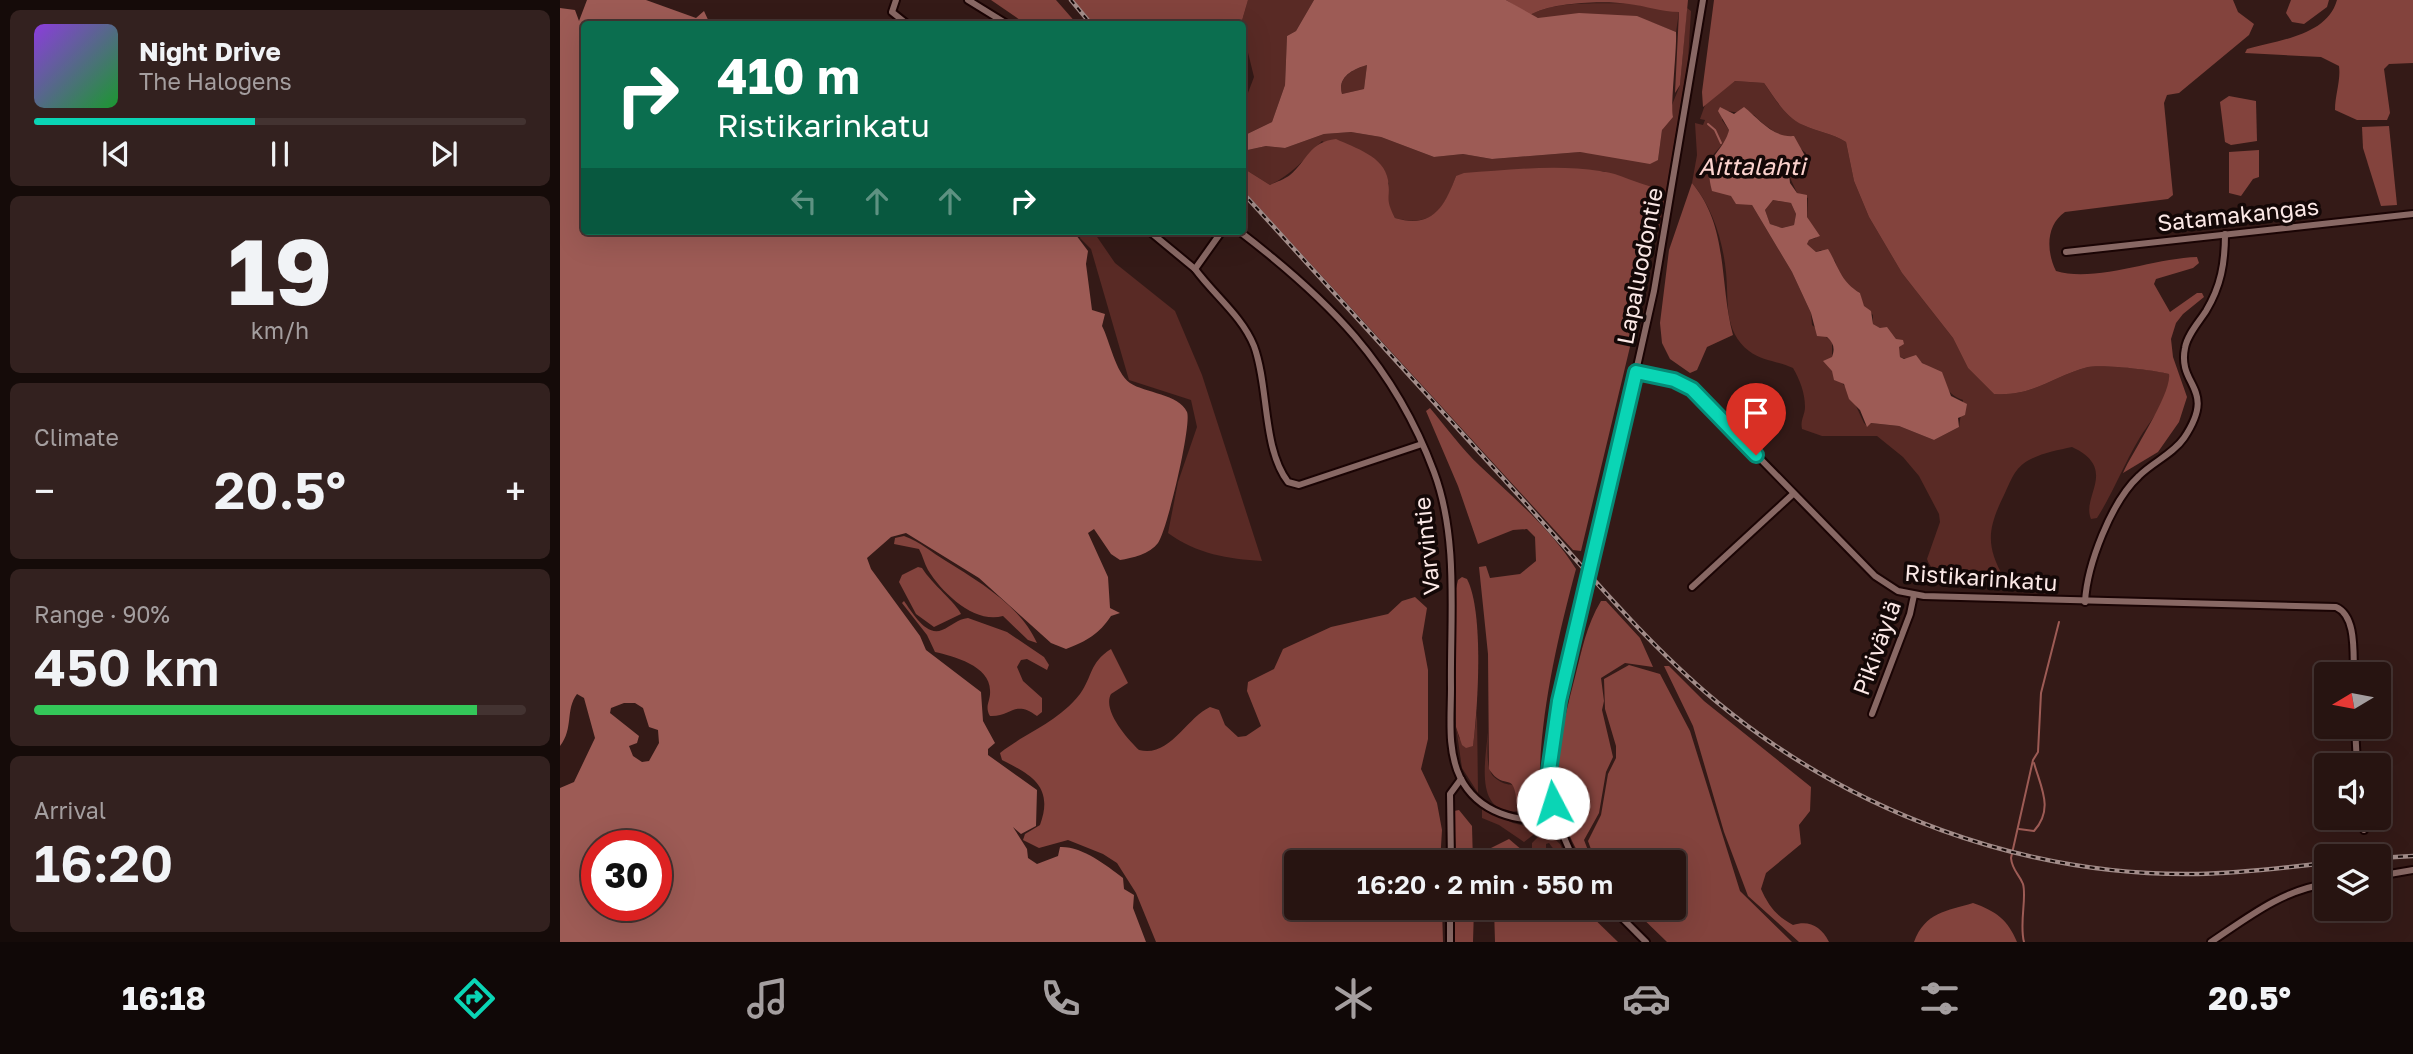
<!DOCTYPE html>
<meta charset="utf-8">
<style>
body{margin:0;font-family:"Golos Text",sans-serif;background:#33211f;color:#f1f3f6;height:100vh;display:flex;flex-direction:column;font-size:26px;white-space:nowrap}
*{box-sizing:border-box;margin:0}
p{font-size:23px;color:#a49e9f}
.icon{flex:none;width:38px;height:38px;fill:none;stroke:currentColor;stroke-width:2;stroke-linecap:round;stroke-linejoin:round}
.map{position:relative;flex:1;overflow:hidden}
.details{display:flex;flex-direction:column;gap:10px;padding:10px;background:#150b09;width:560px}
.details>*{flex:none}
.hud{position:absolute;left:21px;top:21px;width:665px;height:214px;border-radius:7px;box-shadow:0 7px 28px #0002,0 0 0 2px #433331;background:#0b6e4f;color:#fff;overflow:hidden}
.needle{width:46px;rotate:260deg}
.fabs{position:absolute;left:1754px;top:662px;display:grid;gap:14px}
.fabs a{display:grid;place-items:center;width:77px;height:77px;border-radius:7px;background:#271411;box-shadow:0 7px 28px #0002,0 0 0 2px #433331;font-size:35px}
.speed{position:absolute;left:21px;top:830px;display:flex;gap:14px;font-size:35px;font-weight:700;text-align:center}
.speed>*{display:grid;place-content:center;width:91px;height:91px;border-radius:50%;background:#271411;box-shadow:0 7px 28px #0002,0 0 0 2px #433331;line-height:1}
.speed .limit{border:10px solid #d22;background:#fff;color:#111}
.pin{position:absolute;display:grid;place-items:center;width:60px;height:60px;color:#fff;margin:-72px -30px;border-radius:50% 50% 50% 0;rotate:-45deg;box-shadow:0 0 7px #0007}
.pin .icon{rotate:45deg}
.me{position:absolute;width:77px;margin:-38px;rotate:355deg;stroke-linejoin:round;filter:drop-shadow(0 0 5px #0008)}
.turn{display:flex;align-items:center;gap:24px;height:147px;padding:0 21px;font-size:32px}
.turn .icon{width:91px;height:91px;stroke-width:2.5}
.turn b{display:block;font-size:49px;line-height:60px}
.lanes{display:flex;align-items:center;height:66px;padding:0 21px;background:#0003;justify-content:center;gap:35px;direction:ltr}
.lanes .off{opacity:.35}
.big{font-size:52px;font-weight:600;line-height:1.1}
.details .widget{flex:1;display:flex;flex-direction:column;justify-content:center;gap:10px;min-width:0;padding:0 24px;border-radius:10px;background:#33211f}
.details .dial{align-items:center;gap:0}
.dial b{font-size:91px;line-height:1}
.song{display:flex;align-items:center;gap:21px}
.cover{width:84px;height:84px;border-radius:10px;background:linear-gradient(135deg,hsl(270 70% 55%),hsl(130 70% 35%))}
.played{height:7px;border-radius:4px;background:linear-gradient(90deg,#0ad5b5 45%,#433331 45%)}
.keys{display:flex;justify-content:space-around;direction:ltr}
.heat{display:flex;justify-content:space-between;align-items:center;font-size:38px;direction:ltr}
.charge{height:10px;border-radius:5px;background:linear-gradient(90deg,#34c759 90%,#433331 0)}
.trip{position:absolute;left:724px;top:850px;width:402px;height:70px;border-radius:7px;background:#271411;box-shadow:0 7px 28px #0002,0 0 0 2px #433331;font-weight:600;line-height:70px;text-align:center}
.dock{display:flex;height:112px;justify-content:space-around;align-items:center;background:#100807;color:#a49e9f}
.dock .icon{width:49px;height:49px}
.dock .on{color:#0ad5b5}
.dock b{font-size:32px;color:#f1f3f6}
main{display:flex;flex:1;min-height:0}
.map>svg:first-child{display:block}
.green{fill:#592a25;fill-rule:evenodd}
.forest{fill:#83433d}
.water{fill:#9d5b55;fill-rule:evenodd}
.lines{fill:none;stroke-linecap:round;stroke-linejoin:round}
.stream{stroke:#9d5b55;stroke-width:2}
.minor-casing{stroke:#1a0404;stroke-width:10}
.minor{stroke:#886864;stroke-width:6}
.rail-casing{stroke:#a28c89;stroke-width:4.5}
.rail{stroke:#140807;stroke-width:2;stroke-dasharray:5;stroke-linecap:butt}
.minor-bridge-casing{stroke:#1a0404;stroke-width:10;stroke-linecap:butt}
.minor-bridge{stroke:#886864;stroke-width:6}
.route-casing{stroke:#068a76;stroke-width:18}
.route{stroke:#0ad5b5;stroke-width:12}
.labels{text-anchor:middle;stroke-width:7;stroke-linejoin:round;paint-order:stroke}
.street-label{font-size:23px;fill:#fbe8e6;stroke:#140807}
.water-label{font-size:24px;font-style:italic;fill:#fcd3ce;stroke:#140807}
</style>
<main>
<section class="details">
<div class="widget">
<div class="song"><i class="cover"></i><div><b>Night Drive</b><p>The Halogens</p></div></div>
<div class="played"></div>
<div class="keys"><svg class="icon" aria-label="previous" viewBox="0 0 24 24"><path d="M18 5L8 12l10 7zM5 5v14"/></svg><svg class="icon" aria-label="pause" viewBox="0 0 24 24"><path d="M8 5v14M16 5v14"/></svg><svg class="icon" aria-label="next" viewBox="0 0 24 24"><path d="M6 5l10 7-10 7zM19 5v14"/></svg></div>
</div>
<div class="widget dial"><b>19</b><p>km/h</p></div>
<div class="widget"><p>Climate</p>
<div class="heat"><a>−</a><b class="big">20.5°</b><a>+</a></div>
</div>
<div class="widget"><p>Range · 90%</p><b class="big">450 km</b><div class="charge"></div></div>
<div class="widget"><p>Arrival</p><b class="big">16:20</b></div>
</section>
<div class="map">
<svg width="1853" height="942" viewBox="0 0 1853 942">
<rect width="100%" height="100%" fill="#341a17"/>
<!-- green -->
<g class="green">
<path d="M688,0H754L736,31L727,36L725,85L712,122L683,136V106L694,77L681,24Z"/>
<path d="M1067,3L1119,12L1116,32L1091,22L978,18L970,15C997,0 1037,4 1067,3Z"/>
<path d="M1127,8L1131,11L1128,61L1100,228L1096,225L1098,188L1080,185L1043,171L896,176C884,209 873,228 835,218L826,201L829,183L762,141C746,158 731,175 710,185L683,168V151L706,146L725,148L764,134L791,132L821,137L874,157L903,154L932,159L1020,152L1098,160L1102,130L1120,85Z"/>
<path d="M807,65L804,89L782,94C777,77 793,69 807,65Z"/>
<path d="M1175,81L1204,83C1215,99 1225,117 1243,125C1257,132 1272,133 1286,142L1294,181L1309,217L1342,273L1393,338L1408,368L1434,394C1473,397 1493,376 1528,367C1542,364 1596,370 1609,374C1612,397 1590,421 1579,439C1564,464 1553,493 1537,518L1531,519C1521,496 1559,469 1512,447C1498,450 1482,453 1469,460C1454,468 1451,481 1444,495C1428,528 1425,545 1444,578C1422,587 1376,586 1367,559L1380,522L1379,514L1359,476L1343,457L1317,436H1262L1242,429C1240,420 1245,415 1245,407C1245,393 1240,380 1233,368C1218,361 1202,361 1189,351C1163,331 1169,301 1166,272C1163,241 1152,206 1132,183L1137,155L1135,123L1143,125L1145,120L1140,119L1146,102ZM1167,111L1194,115C1208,131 1229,138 1246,153L1245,167L1232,165L1227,171L1237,193L1248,198L1247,217L1256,238L1249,240L1247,244L1256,252L1261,250L1275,261C1279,277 1286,285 1300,293L1303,306L1313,315V324C1334,337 1336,330 1340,357C1350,361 1357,359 1366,365C1382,375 1384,394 1403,400L1399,427L1374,440L1339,426L1310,423L1307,426L1304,423L1289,391L1272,371V342L1252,325L1251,313L1232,272L1192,205L1163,192L1148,176L1153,155L1167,139L1169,130L1162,120Z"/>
<path d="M1213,200L1231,203L1236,214L1234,225L1222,228L1210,224L1205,210Z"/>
<path d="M522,231H533L555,263L615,311L642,375L702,561C668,559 637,554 608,533L618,482L637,427L631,400L569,380L531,249L520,238Z"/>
<path d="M917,712L918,793L902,768L896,727L899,738L913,746Z"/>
<path d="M928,732C928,743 925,769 934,777C954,794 955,771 957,808L966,810C913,821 925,764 928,732Z"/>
<path d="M922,809L953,823L977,829V832L964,842L939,825L922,818Z"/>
<path d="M985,830L1000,844L1009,863H1004L989,843L986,844V855L992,863H986L972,849V843Z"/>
</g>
<!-- forest -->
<g class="forest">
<path d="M431,0H496L517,24H466Z"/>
<path d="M512,0H688L681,24H534Z"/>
<path d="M946,0H1128L1120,85L1115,93L1119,12C1102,12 1086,6 1069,4C1045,0 991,2 970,15Z"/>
<path d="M1154,0H1673L1678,12L1694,24L1689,35L1619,93L1607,95L1604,103L1613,195L1608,199L1505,212C1486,225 1486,251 1496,271C1535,283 1594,258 1637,257L1639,263L1633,268L1596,279L1594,284L1610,312L1637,293H1642L1644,297L1623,314L1616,323L1611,339L1613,357L1627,397L1619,422L1598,452L1563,473C1573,451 1612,393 1609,374C1595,370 1542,364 1528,367C1493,376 1473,397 1434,394L1408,368L1393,338L1342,273L1309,217L1294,181L1286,142C1272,133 1257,132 1243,125C1225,117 1215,98 1204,83L1175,81L1143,107L1142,92Z"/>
<path d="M1731,0H1769L1767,7L1744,24L1732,22L1726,13Z"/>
<path d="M1777,0H1853V63L1829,64L1824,69L1830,113L1827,120H1797L1775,110C1775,95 1781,80 1779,66L1761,57L1685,53L1687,49C1718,40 1767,36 1777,0Z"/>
<path d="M1669,96L1696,101L1697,141L1671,145L1665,142L1660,102Z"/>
<path d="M1829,126L1837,205L1821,206L1803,148L1802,127Z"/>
<path d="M776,139C795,148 824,156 828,180C831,199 824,197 835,218C872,229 884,208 896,176L904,173C948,170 996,164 1040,171C1060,173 1078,185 1098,188L1093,251L1021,551L1013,550L683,190V168L710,185C716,182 725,179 730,175C748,160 749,142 776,139Z"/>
<path d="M1699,150V177L1693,179L1681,196L1669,193V152Z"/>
<path d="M1132,183C1169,227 1159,283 1173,335L1147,347L1137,370L1130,373L1110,359L1102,343L1100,323L1109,250Z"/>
<path d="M870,408C886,427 902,449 920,466C954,498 991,529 1016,569C999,633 983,700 980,767C979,784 982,801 966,810L957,808C955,766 945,794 929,769L928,654L919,567L926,566L930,578L960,574L976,561L975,537L967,529L953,530L918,544L898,486L866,411Z"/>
<path d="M344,536C361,542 371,552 386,561C418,581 461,606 477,643L468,640L443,616C415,624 383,594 368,570C364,563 363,556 359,549L334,544L335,538Z"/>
<path d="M358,567L362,568C372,584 397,604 401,614L374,627L356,614L339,582L342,575Z"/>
<path d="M902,577L907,579C924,612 918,706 913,746L906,748L902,745L896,727L895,593L898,580Z"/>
<path d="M855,597L867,608L862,638L868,670V739L861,769L877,803L882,830L880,863H737V908H882L883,942H596L576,893L557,863L543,854L508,840L479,848L463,840L465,834L480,825C494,787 472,775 442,760L440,753C468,731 497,723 520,694C533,676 529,663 551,649L568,683L551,694C542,711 568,739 579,750C610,758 626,718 650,707L659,710L665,725L678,737L686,736L701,726L687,691L688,682L714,669L723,649L771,627L828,614L842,601Z"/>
<path d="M344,601C352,612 366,637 382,630C392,626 397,619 408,618L447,632L484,657L489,665L487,670L467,659L461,660L457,667L463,681L482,698V712L477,716C454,699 452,717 430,716C424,706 431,701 430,690C430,666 393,656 375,652L367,635L342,603Z"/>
<path d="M1041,601H1046L1080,638L1093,667L1065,663L1041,678L1044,701L1042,710L1053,757L1046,772L1039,813L1024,840L1033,863H1025C983,802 998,743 1015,677C1022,650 1026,626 1041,601Z"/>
<path d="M1069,665L1100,674L1130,731L1180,891L1232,942H1107L1072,908H1115V863H1036L1028,841L1041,815L1048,774L1056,758V746L1045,709L1044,679Z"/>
<path d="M1104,666H1109L1144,701L1251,787L1250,811L1239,825L1241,844L1206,873L1201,889C1208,905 1217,917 1233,925C1249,920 1261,926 1269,942H1239L1188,896L1164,832L1133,726Z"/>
<path d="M899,810L912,826L913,863H896L894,811Z"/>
<path d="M949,839L977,863H931V848Z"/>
<path d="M1413,903C1436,911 1448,920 1457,942H1354C1365,912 1387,911 1413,903Z"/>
<path d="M895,908H914L913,942H895Z"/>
<path d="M934,908H1023L1058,942H935Z"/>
</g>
<!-- water -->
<g class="water">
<path d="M27,0H86L136,18L144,11L150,24H24V231H513L528,251L526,264L532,310L545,314L542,326C550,341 555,372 570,383C585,393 619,394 627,412C632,424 607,531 598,543C590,554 572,558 560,560L551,554L534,529L528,533L548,577L550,608L560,613L551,616C539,634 527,641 506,649L491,643L419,578L346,533L331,537L307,558L311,569L360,636L366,650L421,692L423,721L435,743L428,749V755L477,790L476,826L461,834L453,827L467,849L468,858L477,864L498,856L500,847C522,846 546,865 563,878L564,889L574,895L573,908L586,942H0V788L14,782L35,738L24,698L17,694C5,710 14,728 0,746V8L15,10L19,21ZM64,703H75L83,708L89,727L98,730L99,743L89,761L82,762L73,756L69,746L77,743L79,736L50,713L51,708ZM96,845V905H37V845Z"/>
<path d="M754,0H946L978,18L1019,13L1077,16L1116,32C1117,50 1110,107 1113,117L1102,130L1098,160L1090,164L1020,152L932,159L903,154L874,157L821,137L791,132L764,134L725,148L706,146L683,151V136L712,122L725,85L727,36L736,31ZM807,65L804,89L782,94C777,77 793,69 807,65Z"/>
<path d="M1160,107L1174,114L1184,107C1199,119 1213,138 1234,136L1249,163L1245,167L1228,166L1230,183L1237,193L1247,195V217L1260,236L1249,240L1247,244L1256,252L1268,249C1279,267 1280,281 1300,293L1304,306L1311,311L1313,324L1320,328L1327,327L1336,339L1343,340L1344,344L1339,347L1340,357L1344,359L1356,355L1362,363L1382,372L1391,396L1407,404L1405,415L1398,418L1399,427L1374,440L1339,426L1311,423L1307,427L1300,410L1289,399L1284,384L1274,380L1272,371L1263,361L1272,357C1275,349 1274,343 1267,337L1257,336L1251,313L1232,272L1192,205L1176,204L1171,196L1152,191C1142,155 1163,154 1169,130L1158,111ZM1213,200L1231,203L1236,214L1234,225L1222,228L1210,224L1205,210Z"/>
</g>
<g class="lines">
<!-- stream -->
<g class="stream">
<path d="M1148,124L1155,130L1161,143"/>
<path d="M1459,829L1474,831C1494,809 1481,788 1474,763"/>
<path d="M1464,942C1459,923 1467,898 1463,884C1459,874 1452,870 1451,858L1473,760L1478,752L1481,693L1499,622"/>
</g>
<defs>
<g id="minor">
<path d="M336,0L332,12L347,24"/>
<path d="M408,0L447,24"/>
<path d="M589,231L635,269"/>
<path d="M662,231L635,269C654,295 682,316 694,346C709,386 702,448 728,482L739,485L862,444"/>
<path d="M679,231C768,299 834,364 874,472C899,539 890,617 891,688C891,717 887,750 900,777C918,813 958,824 995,818"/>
<path d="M1506,252L1853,214"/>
<path d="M1077,372L1114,380L1132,389L1315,576L1338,591L1364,596L1776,607C1797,616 1793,654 1794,674"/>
<path d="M1036,549L1094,291L1143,0"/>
<path d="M1132,587L1233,494"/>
<path d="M1525,602C1527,565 1551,502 1579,476C1593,462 1613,454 1624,438C1658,387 1617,387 1625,348C1627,335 1639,322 1646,311C1661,286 1665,263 1665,234"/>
<path d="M1312,714L1350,614L1354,595"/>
<path d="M1795,726L1797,765"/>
<path d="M1801,817L1804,830"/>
<path d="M891,863L890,794L901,779"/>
<path d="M1016,863C967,775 1002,684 1025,594"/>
<path d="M1818,876L1853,870"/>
<path d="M1052,908L1086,942"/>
<path d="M890,942V908"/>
<path d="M1651,942C1687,918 1722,890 1766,884"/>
</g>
</defs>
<!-- minor casing -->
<use href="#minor" class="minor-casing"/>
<!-- minor -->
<use href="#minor" class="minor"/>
<defs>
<g id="rail">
<path d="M511,0L531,24"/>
<path d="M682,192C775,294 868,395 960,497C1023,567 1085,642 1157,702C1290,812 1464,877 1638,874C1680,873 1723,868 1766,863"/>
<path d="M1818,858L1853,856"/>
</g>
</defs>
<!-- rail casing -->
<use href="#rail" class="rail-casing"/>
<!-- rail -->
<use href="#rail" class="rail"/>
<defs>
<path id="minor-bridge" d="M1025,594L1036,549"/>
</defs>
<!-- minor-bridge casing -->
<use href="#minor-bridge" class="minor-bridge-casing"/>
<!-- minor-bridge -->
<use href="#minor-bridge" class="minor-bridge"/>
</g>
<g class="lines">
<defs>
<path id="route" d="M993,803L989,771L999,701L1076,372L1114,380L1132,389L1196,455"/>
</defs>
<!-- route casing -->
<use href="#route" class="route-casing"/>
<!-- route -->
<use href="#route" class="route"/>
</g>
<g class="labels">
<!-- street labels -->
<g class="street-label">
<text transform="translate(1678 215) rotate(-6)" y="8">Satamakangas</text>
<text transform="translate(1080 266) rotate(-79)" y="8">Lapaluodontie</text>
<text transform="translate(867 546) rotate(-96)" y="8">Varvintie</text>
<text transform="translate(1421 578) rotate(4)" y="8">Ristikarinkatu</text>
<text transform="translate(1317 648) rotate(-70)" y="8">Pikiväylä</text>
</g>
<!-- water labels -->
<g class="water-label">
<text x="1192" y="175">Aittalahti</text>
</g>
</g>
</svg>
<div class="fabs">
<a><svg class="needle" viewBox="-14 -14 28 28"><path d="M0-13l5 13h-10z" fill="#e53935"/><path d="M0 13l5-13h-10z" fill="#a49e9f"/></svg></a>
<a><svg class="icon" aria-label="sound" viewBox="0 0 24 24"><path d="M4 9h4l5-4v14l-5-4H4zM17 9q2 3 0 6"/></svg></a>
<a><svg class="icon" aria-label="layers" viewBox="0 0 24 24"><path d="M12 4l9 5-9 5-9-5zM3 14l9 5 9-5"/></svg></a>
</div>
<div class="speed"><div class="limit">30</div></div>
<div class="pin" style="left:1196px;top:455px;background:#d93025"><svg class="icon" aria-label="arrive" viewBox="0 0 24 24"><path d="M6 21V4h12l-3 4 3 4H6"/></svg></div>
<svg class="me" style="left:993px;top:803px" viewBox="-20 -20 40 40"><circle r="19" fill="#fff"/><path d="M0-13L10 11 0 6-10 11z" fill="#0ad5b5"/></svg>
<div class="trip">16:20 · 2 min · 550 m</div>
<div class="hud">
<div class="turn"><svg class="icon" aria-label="right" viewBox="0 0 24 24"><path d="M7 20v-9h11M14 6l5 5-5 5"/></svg><div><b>410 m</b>Ristikarinkatu</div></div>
<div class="lanes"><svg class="icon off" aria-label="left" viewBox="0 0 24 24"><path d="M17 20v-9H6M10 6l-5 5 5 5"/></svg><svg class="icon off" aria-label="ahead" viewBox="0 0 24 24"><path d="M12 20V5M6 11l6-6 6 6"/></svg><svg class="icon off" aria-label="ahead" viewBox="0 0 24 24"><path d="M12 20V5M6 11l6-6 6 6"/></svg><svg class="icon" aria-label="right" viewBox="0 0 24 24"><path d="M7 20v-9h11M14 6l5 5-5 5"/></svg></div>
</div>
</div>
</main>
<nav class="dock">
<b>16:18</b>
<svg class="icon on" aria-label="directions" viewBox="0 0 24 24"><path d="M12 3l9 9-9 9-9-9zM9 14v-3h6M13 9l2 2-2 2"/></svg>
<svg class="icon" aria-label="music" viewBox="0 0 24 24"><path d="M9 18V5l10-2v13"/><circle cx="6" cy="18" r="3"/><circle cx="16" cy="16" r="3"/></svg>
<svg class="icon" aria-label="phone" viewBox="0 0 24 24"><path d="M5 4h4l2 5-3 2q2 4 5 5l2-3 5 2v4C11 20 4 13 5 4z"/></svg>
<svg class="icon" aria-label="climate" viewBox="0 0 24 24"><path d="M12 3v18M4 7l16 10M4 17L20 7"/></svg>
<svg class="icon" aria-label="car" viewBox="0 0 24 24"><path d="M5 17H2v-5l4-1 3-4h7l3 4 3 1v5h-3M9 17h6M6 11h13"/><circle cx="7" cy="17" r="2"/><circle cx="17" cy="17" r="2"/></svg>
<svg class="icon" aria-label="filters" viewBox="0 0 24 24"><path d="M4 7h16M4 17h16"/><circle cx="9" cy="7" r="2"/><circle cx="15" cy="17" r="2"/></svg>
<b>20.5°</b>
</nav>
